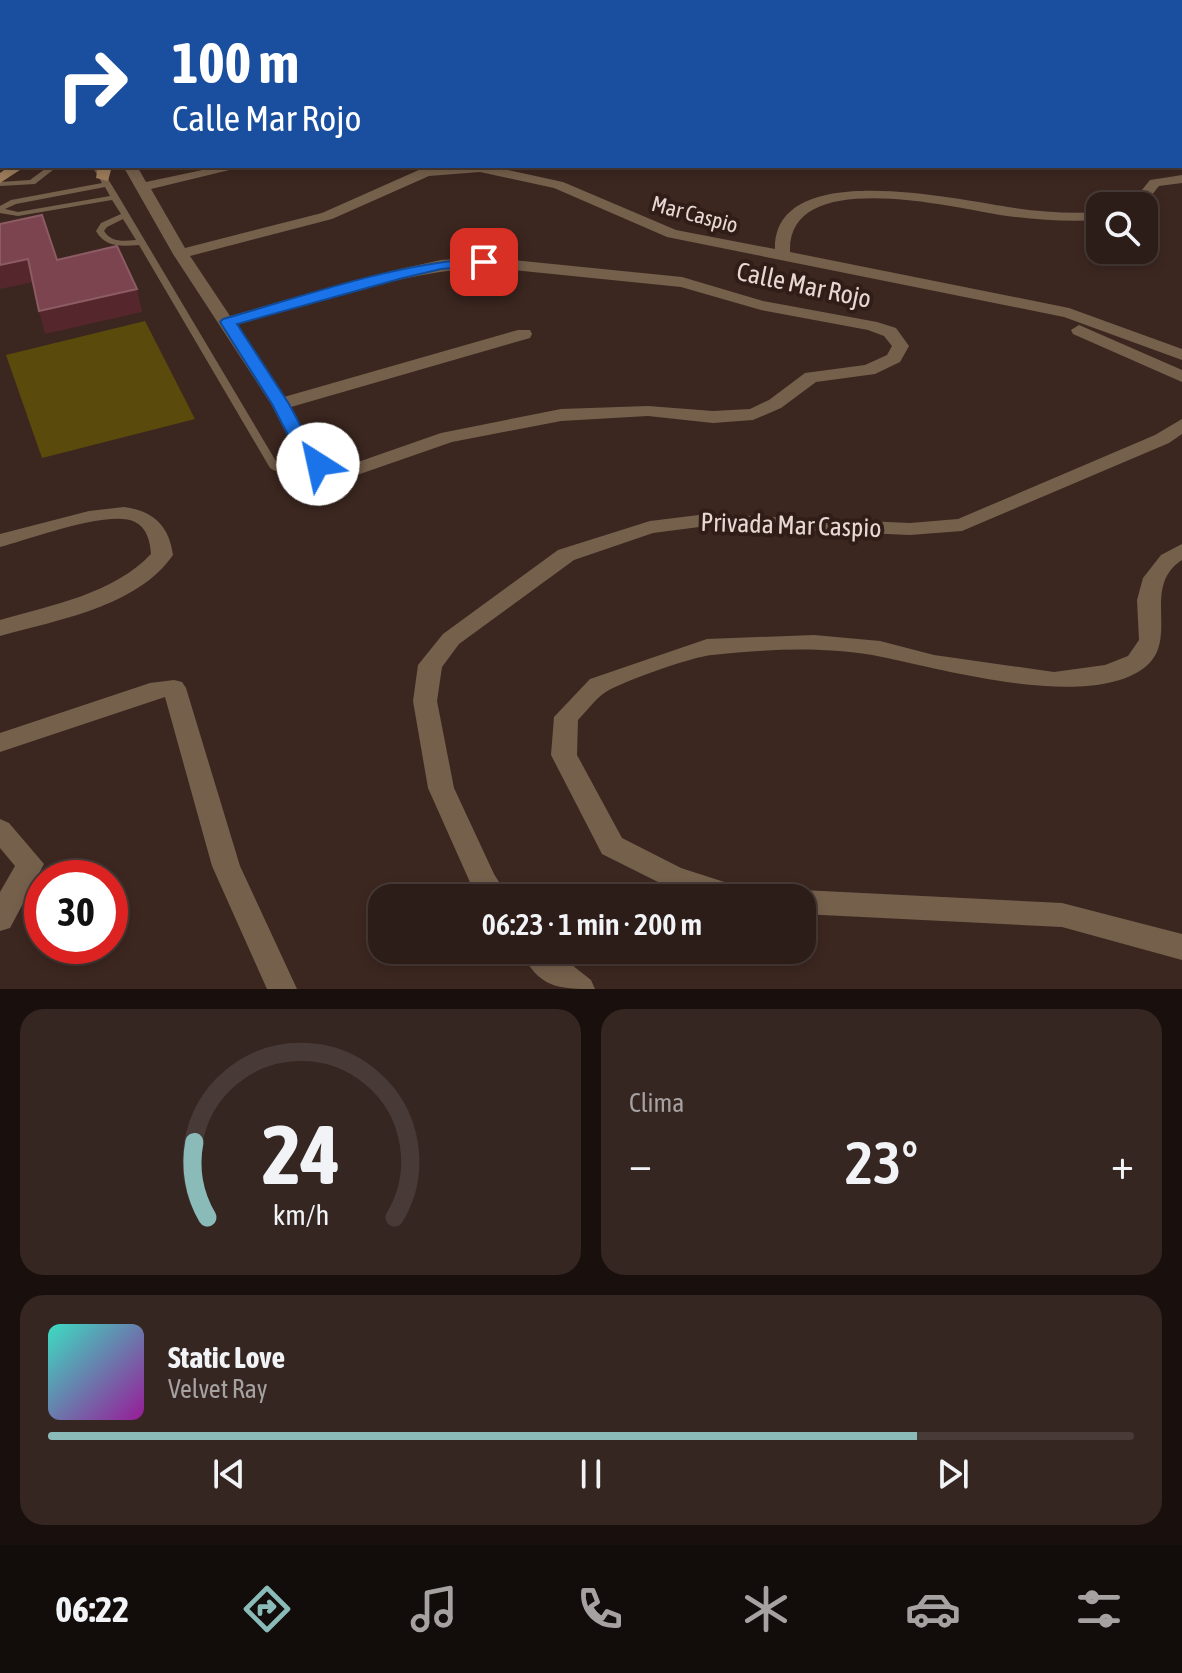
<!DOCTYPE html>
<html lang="es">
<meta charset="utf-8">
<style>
body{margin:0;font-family:"Asap Condensed",sans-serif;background:#352621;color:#f1f3f6;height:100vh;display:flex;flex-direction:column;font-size:30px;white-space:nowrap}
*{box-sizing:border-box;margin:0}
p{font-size:26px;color:#a7a2a2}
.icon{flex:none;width:44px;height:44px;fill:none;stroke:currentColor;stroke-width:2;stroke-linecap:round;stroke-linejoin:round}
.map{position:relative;height:989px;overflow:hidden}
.drawer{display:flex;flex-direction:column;gap:20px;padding:20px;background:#19100d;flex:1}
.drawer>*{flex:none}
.hud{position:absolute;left:0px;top:0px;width:1182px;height:168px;box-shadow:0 4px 12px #0003,0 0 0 2px #483b37;background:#1a4fa0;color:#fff;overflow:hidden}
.buttons{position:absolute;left:1086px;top:192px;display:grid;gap:16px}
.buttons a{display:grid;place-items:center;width:72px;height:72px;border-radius:16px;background:#2d1d18;box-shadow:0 4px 12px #0003,0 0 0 2px #483b37;font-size:40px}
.speed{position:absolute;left:24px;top:860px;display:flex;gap:16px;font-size:40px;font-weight:700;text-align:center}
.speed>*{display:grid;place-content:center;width:104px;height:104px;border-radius:50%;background:#2d1d18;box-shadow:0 4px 12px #0003,0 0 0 2px #483b37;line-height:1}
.speed .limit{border:12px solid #d22;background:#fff;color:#111}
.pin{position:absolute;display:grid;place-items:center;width:68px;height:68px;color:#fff;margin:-34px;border-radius:16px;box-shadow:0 4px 12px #0006}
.me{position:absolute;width:88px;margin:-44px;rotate:325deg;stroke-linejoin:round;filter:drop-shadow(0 0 6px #0008)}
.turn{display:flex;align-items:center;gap:28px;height:168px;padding:0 40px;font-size:36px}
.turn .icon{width:104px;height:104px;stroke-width:2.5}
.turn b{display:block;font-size:56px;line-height:68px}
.big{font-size:60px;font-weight:600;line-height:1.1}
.drawer .card{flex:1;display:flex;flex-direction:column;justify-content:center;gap:12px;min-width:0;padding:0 28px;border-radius:24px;background:#352621}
.drawer .dial{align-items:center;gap:0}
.dial svg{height:208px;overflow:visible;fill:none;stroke:#483b37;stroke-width:7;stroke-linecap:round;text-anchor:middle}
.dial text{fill:#f1f3f6;stroke:none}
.song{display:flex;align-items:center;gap:24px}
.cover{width:96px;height:96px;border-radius:12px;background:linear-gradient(135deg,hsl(170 70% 55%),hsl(300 70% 35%))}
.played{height:8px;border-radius:4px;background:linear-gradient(90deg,#8bbbb9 80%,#483b37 80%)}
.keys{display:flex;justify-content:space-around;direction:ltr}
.heat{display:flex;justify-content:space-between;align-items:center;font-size:44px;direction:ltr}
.drawer .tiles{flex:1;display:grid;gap:20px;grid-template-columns:1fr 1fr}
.card:last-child{grid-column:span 2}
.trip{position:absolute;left:368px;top:884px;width:448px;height:80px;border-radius:24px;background:#2d1d18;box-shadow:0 4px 12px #0003,0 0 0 2px #483b37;font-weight:600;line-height:80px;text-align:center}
.tabs{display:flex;height:128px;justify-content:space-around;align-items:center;background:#120c0a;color:#a7a2a2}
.tabs .icon{width:56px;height:56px}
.tabs .on{color:#8bbbb9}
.tabs b{font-size:36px;color:#f1f3f6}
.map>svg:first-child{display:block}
.green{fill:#5a4a0b}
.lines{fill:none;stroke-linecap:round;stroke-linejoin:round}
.lane{fill:#75604c;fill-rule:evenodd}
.street{fill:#75604c;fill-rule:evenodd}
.secondary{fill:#9e7d5c;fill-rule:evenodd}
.shaded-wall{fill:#55262b}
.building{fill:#7b444e;stroke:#8c5b63;stroke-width:2}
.route{fill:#1a73e8;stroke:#114b97;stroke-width:2}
.labels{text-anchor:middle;stroke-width:8;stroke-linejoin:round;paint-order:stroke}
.far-street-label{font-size:22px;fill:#e7d8d4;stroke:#311d17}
.street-label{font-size:26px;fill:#e7d8d4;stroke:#311d17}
</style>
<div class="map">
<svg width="1182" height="989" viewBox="0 0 1182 989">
<rect width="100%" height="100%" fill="#3c2720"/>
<!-- green -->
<path class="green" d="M145,321L195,419L42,458L6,355Z"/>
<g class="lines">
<!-- lane -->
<g class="lane">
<path d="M49,166H58L35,184L0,186V182L30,180Z"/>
<path d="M92,166H100L119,197L280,468L279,470L275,471L270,468L139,245C121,246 106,248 96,231L101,223L121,214L112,200L18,216L0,213V206L11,200L102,183ZM105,187L110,196L18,212L5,209L16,204ZM123,219L136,240C123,241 112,243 104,231L107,227Z"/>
</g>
<!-- street -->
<g class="street">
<path d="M69,0H99L68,2Z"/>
<path d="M104,0H114L115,2H105Z"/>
<path d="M291,0H360L290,2Z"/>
<path d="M732,0H756L731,2Z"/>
<path d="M834,0H851L833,2Z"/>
<path d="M922,0H937L938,2H923Z"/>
<path d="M1180,1H1182V7L1176,2Z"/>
<rect x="0" y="6" width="2" height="6"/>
<rect x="1180" y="35" width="2" height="6"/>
<path d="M123,166H137L146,182L221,166H246L151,189L185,248L322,213L421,169L489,166L563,182L676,230L775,249C774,157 957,200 1008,207C1039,212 1069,214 1100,212V220C1069,222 1038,220 1007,216C958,209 787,164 790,252L1069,308L1182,349V360L1064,317L667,237L554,188L480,172L429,176L332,219L190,256L230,316L400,269L441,260L484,257L682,277L763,301L877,322L896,328L909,346L900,362L875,374L816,382L781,408L753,420L713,423L648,416L561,421L452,442L360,474L330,476L298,456L271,404L173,254ZM484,267L681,287L761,310L868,330L884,336L892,346L887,355L865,365L805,373L769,400L750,409L713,411L648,406L561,409L441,433L358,462L334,464L316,452L291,407L530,338L532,334L530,330H518L284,397L236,325C318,302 399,273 484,267Z"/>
<path d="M1182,175V183L1159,186L1143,206H1129L1150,180Z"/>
<path d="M1079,325L1182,370V382L1073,334L1071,330Z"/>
<path d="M1182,419V434L1169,443L962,531L910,535L707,526L653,533L574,560L459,644L442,667L437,701L454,788L494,874L509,898H479L473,889L428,788L413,701L418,665L443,634L558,550L650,521L707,514L910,523L958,519L1155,435Z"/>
<path d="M124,507C153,511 169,525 173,555C137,607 57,620 0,636V620C52,605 113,594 151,554C150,541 147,528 135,522C110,509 28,540 0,547V534L89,511Z"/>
<path d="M1182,544V560C1140,587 1181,640 1144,668C1088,710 945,670 882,657C829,646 766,649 712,655C691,657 628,680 609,690C597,696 587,711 578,720L577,755L622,838L681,868L749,890L753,898H704L662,884L602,854L551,755L554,717L590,679L707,639L814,635L880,641L934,655L1054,672L1105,665L1128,656L1139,640L1137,600L1143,578L1161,555Z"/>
<path d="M174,680L182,682L186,688L240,866L297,989H267L212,866L165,697L0,752V733L150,683Z"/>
<path d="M0,819L9,823L44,864L10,928L0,931V892L15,866L0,848Z"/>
<path d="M802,890L1062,903L1182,934V960L1062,927L802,914V898H790Z"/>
<path d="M520,950H553L591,980L595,989C557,989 539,988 520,950Z"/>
</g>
<!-- secondary -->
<g class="secondary">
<path d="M578,0H588L589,2H579Z"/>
<path d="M10,166H26L0,183V173Z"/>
<path d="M98,166H112L108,181L96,178Z"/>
</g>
</g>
<!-- shaded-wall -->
<g class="shaded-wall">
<path d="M28,259L34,282L0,289V265Z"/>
<path d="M137,289L142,312L45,334L39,311Z"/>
</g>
<!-- building -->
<path class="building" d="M42,215L57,260L117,246L137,289L39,311L28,259L0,265V224Z"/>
<!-- route -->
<path class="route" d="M484,258L489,259V265L441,269L403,278L237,324L289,404L315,453L326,464L318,469L299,456L272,404L220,322L223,319C308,295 395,263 484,258Z"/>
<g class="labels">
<!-- far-street labels -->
<g class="far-street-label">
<text transform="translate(695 214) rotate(15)" y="8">Mar Caspio</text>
</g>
<!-- street labels -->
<g class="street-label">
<text transform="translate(804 285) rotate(12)" y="9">Calle Mar Rojo</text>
<text transform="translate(791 525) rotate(2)" y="9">Privada Mar Caspio</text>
</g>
</g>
</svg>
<div class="buttons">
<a><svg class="icon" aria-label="search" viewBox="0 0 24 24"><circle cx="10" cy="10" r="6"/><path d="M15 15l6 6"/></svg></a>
</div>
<div class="speed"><div class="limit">30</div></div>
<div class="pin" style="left:484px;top:262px;background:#d93025"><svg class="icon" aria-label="arrive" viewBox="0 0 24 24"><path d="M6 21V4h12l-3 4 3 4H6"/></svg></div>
<svg class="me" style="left:318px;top:464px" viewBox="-20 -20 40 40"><circle r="19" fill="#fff"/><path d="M0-13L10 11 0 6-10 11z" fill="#1a73e8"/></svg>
<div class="trip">06:23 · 1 min · 200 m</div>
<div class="hud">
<div class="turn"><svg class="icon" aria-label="right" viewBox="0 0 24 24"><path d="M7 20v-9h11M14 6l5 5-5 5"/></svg><div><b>100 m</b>Calle Mar Rojo</div></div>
</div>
</div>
<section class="drawer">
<div class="tiles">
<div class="card dial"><svg viewBox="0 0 100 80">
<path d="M14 69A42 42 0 1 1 86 69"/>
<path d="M14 69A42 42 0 0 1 9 40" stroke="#8bbbb9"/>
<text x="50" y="56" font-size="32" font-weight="700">24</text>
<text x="50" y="72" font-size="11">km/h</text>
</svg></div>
<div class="card"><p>Clima</p>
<div class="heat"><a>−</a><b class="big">23°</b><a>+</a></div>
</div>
<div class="card">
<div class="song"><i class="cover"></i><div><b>Static Love</b><p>Velvet Ray</p></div></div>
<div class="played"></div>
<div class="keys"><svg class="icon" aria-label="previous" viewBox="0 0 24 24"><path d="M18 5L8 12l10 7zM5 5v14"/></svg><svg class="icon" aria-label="pause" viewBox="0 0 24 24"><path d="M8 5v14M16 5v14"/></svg><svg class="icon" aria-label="next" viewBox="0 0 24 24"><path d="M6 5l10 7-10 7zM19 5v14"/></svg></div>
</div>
</div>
</section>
<nav class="tabs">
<b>06:22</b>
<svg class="icon on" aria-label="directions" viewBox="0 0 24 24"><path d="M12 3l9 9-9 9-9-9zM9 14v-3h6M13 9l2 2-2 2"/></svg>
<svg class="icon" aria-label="music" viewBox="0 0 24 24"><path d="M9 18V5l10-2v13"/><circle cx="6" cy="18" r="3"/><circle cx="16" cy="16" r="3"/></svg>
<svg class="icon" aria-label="phone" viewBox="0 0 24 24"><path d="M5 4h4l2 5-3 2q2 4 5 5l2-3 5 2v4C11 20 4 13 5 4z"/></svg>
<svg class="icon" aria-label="climate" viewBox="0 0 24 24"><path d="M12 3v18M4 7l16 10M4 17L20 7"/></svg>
<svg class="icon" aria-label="car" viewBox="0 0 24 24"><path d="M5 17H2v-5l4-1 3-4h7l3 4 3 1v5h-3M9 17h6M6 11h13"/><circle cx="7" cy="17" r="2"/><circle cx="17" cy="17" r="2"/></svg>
<svg class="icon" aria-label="filters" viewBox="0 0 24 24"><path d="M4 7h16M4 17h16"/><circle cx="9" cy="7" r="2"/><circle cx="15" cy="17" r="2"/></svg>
</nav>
